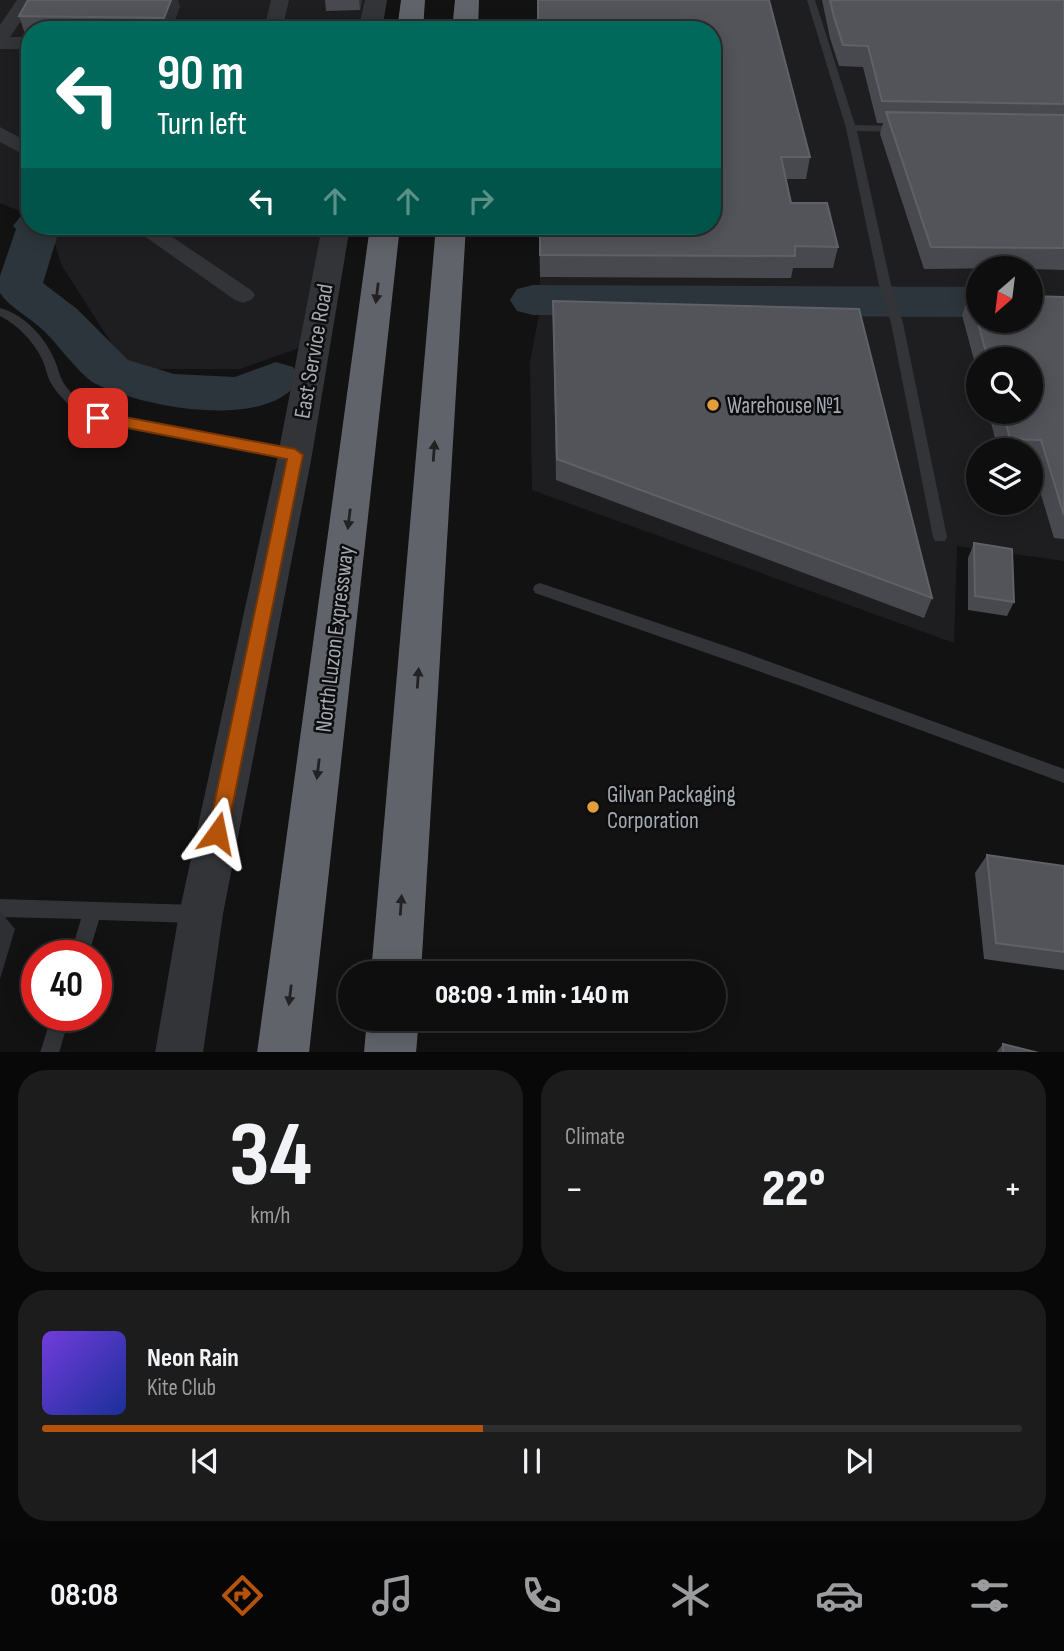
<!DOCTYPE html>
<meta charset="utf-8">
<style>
body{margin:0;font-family:"Sofia Sans Condensed",sans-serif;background:#1c1c1c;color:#f1f3f6;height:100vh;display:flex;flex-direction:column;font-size:26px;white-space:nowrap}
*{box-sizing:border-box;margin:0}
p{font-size:23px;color:#9b9c9e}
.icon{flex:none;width:38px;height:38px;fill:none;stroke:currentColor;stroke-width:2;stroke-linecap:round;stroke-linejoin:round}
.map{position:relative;height:1052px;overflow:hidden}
.details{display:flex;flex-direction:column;gap:18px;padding:18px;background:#080808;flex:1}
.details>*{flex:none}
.hud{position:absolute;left:21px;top:21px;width:700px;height:214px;border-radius:28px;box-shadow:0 4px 18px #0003,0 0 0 2px #2e2e2e;background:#00695c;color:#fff;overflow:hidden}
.needle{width:46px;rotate:208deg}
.buttons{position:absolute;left:966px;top:256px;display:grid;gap:14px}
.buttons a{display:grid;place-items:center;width:77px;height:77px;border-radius:50%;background:#0e0e0e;box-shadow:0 4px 18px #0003,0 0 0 2px #2e2e2e;font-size:35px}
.speed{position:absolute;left:21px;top:940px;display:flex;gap:14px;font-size:35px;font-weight:700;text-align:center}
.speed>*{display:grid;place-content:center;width:91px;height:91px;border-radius:50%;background:#0e0e0e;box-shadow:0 4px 18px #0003,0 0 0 2px #2e2e2e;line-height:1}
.speed .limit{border:10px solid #d22;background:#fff;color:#111}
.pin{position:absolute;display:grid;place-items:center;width:60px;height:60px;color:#fff;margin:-30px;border-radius:14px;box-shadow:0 4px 10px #0006}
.me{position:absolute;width:77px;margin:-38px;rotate:12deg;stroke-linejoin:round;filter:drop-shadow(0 0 5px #0008)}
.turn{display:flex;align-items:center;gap:24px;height:147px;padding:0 21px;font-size:32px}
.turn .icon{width:91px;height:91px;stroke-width:2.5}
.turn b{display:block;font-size:49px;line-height:60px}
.lanes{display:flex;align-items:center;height:66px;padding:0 21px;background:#0003;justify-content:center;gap:35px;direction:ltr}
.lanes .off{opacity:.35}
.big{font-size:52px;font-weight:800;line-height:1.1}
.details .tile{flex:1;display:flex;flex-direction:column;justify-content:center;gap:10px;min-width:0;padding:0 24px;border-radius:28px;background:#1c1c1c}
.details .dial{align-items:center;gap:0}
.dial b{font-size:91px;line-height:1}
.song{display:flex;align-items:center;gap:21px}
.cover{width:84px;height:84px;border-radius:10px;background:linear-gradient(135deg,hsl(260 70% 55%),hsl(230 70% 35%))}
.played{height:7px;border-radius:4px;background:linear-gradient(90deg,#b45309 45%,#2e2e2e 45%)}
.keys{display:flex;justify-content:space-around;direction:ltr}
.heat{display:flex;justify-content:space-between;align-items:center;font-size:38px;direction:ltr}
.details .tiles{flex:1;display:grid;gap:18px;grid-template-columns:1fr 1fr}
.tile:last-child{grid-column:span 2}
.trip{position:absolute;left:338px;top:961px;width:388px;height:70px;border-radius:35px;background:#0e0e0e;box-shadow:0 4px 18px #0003,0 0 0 2px #2e2e2e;font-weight:800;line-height:70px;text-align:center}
.tabs{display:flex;height:112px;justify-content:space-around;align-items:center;background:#060606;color:#9b9c9e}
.tabs .icon{width:49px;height:49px}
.tabs .active{color:#b45309}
.tabs b{font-size:32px;color:#f1f3f6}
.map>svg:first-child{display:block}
.built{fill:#1e1e20;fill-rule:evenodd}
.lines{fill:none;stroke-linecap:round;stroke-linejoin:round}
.river{fill:#2c353b;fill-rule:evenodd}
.service{fill:#333438;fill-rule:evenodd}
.minor{fill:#333438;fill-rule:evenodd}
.tertiary{fill:#333438;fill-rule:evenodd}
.motorway{fill:#606369;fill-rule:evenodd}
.wall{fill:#48494e}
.shaded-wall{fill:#2e2f32}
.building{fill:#525459;stroke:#5f6167;stroke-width:2}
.oneway{fill:#222225}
.route{fill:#b45309;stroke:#753606;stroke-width:2}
.poi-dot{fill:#e39e3b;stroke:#0d0d0e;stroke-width:2.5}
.labels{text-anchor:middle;stroke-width:5;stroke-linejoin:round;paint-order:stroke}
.street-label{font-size:23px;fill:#a4aab3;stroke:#0d0d0e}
.poi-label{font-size:23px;fill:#a4aab3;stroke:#0d0d0e;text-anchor:start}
</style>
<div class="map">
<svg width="1064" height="1053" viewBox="0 0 1064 1053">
<rect width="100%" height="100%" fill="#121213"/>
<!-- built -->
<g class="built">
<path d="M0,0H367L361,30H30V215L0,203Z"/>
<path d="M538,0H1043L1064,7V561L957,546L954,643L532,490L530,362L539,315L540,277L712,226V30ZM978,268H1031V320H978ZM978,359H1031V411H978ZM978,450H1031V502H978Z"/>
<path d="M49,226H322L299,348L240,369H128L62,266Z"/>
</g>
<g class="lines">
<!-- river -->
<g class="river">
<path d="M30,214V226L60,227L43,283L77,309L128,360L174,374L235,377L276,362L293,367L300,379C269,432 142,407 96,384C81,377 58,344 44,331C31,318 10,308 0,293V276L16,229L13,226L20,217Z"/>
<path d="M533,285L978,287V317L533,315L517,311L510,300L517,289Z"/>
</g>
<!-- service -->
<g class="service">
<path d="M807,0H815L855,125L898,126L903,129L898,132L857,131L891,285L903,323L947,537L945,541H935L933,537L891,323L879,285L846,128Z"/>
<path d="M0,308C25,315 45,337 55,361C58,368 59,375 63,382C71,396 87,406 101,414L295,450L302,455L295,460L93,421C77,412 62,401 52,385C47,377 46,368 42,359C33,341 18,325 0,316Z"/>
<path d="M540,583L743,652L1064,769V783L798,685L535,593L533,589L535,585Z"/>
<path d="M0,899L196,905L202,908L205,914L202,920L196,923L99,920L88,956H70L81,919L0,917Z"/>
<path d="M52,1015H70L59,1053H40Z"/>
</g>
<!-- minor -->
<g class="minor">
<path d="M17,0H35L10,37H30V49H0V25Z"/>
<path d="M271,0H289L282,30H264Z"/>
<path d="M0,127L30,143V158L0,142Z"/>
<path d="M130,226H156L251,290L255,295L251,300L243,303L235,300Z"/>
</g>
<!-- tertiary -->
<g class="tertiary">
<path d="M365,0H387L382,30H358Z"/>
<path d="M322,226H350L312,455L223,914L203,1053H155L179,914L278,455Z"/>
</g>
<!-- motorway -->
<g class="motorway">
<path d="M401,0H425L423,30H397Z"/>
<path d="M455,0H479L478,30H452Z"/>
<path d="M370,226H400L309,1053H257Z"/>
<path d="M436,226H466L421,973H371Z"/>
<path d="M367,1018H419L416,1053H364Z"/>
</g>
</g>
<!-- wall -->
<g class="wall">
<path d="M325,0H362L360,10L326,11Z"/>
<path d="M822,0H1064V270L1031,269V268L924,269L880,134L883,123H877L863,67L839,66L830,38Z"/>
<path d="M180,6L171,30H30V34H25L19,16Z"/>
<path d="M712,30L810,157L806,179H786L791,203L838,247L833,268H793L791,278L540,277L539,226Z"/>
<path d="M970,294L1064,297V539L1054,538L1031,461V450H998L988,411H1031V359H978V375L962,315Z"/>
<path d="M553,301L932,598L924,618L556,480Z"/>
<path d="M974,543L1014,602L1007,616L968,610V558Z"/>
<path d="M987,855L1064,866V970L984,959L975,873Z"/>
<path d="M1003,1044L1039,1053H996Z"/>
</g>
<!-- shaded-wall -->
<g class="shaded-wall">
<path d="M171,0H178L180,6L171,30H166L164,18Z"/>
<path d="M359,0H362L360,10Z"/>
<path d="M0,911L15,929L0,979Z"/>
</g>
<!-- building -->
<g class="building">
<path d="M28,0H171L164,18L19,16Z"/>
<path d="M538,0H769L810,157H781L791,203H827L838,247L795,246V256L540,255V226H712V30H538Z"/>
<path d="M830,0H1064V104L882,101L868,46L843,45L834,17Z"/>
<path d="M886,112L1064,115V248L931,247Z"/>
<path d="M970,294H978V320H1031V296L1064,297V515L1041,440L1010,439L1003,411H1031V359H988Z"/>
<path d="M553,301L859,309L932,598L557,459Z"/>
<path d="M974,543L1012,549L1014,602L975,596Z"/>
<path d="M987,855L1064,866V952L996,943Z"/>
<path d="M1003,1044L1039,1053H1003Z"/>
</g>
<!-- one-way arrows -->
<defs><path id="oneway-solid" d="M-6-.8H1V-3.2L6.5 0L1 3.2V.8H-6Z" transform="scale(1.75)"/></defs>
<g class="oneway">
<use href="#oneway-solid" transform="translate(377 293) rotate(97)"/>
<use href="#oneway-solid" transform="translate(434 451) rotate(-86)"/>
<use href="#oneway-solid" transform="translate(349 519) rotate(97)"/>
<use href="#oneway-solid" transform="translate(418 678) rotate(-86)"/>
<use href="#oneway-solid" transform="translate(318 769) rotate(97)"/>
<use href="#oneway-solid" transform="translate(401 905) rotate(-86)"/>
<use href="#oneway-solid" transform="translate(290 995) rotate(97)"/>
</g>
<!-- route -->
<path class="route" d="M98,412L295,449L303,455L227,833L224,839L217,842L210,839L208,833L287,459L92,421L90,418L92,414Z"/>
<!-- markers -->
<g class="poi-dot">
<circle cx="713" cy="405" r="7"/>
<circle cx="593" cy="807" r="7"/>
</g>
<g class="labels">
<!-- street labels -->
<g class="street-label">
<text transform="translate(313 351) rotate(-80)" y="8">East Service Road</text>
<text transform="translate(334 639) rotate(-83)" y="8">North Luzon Expressway</text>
</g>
<!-- poi labels -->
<g class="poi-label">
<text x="727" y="413">Warehouse №1</text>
<text x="607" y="802">Gilvan Packaging<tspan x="607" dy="26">Corporation</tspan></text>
</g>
</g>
</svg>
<div class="buttons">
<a><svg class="needle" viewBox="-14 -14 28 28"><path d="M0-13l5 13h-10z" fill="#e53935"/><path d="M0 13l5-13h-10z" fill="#9b9c9e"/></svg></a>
<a><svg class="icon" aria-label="search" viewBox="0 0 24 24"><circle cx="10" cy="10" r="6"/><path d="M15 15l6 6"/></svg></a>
<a><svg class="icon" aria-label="layers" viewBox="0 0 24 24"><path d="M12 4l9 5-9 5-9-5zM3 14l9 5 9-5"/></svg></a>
</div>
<div class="speed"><div class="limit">40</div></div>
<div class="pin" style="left:98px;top:418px;background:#d93025"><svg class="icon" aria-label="arrive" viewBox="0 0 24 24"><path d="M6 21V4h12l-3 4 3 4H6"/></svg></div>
<svg class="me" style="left:217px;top:833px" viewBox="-20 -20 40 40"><path d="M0-17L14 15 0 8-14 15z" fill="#b45309" stroke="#fff" stroke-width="4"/></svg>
<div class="trip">08:09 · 1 min · 140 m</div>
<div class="hud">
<div class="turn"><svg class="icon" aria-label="left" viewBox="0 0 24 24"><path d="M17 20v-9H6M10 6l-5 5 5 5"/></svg><div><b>90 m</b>Turn left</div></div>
<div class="lanes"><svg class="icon" aria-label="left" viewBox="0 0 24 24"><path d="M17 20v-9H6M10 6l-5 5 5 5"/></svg><svg class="icon off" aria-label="ahead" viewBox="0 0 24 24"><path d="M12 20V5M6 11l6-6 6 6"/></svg><svg class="icon off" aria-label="ahead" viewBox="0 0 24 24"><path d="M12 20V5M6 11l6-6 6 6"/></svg><svg class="icon off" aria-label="right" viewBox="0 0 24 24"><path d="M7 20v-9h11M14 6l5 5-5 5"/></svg></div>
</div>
</div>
<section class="details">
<div class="tiles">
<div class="tile dial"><b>34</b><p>km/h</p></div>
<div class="tile"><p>Climate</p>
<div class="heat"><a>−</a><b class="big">22°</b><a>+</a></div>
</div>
<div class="tile">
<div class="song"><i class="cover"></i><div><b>Neon Rain</b><p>Kite Club</p></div></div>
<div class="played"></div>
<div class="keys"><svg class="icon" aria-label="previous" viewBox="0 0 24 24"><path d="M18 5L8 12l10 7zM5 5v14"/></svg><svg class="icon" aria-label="pause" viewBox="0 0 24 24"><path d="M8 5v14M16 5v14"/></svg><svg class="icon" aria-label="next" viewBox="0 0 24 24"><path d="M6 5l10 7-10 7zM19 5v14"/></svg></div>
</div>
</div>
</section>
<nav class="tabs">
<b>08:08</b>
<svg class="icon active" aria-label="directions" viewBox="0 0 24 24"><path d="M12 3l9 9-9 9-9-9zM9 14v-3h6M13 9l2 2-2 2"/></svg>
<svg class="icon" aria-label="music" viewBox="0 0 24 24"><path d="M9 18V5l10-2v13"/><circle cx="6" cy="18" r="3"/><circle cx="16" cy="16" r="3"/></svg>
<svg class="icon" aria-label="phone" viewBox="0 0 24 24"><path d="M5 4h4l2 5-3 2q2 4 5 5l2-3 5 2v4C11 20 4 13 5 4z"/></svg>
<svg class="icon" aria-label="climate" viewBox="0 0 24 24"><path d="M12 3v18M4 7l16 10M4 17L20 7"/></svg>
<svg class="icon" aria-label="car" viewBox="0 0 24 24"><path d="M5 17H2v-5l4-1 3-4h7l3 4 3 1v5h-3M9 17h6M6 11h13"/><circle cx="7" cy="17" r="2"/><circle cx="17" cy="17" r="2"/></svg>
<svg class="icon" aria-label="filters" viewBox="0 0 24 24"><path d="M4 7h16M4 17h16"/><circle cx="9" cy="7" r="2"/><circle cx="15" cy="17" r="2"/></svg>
</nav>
